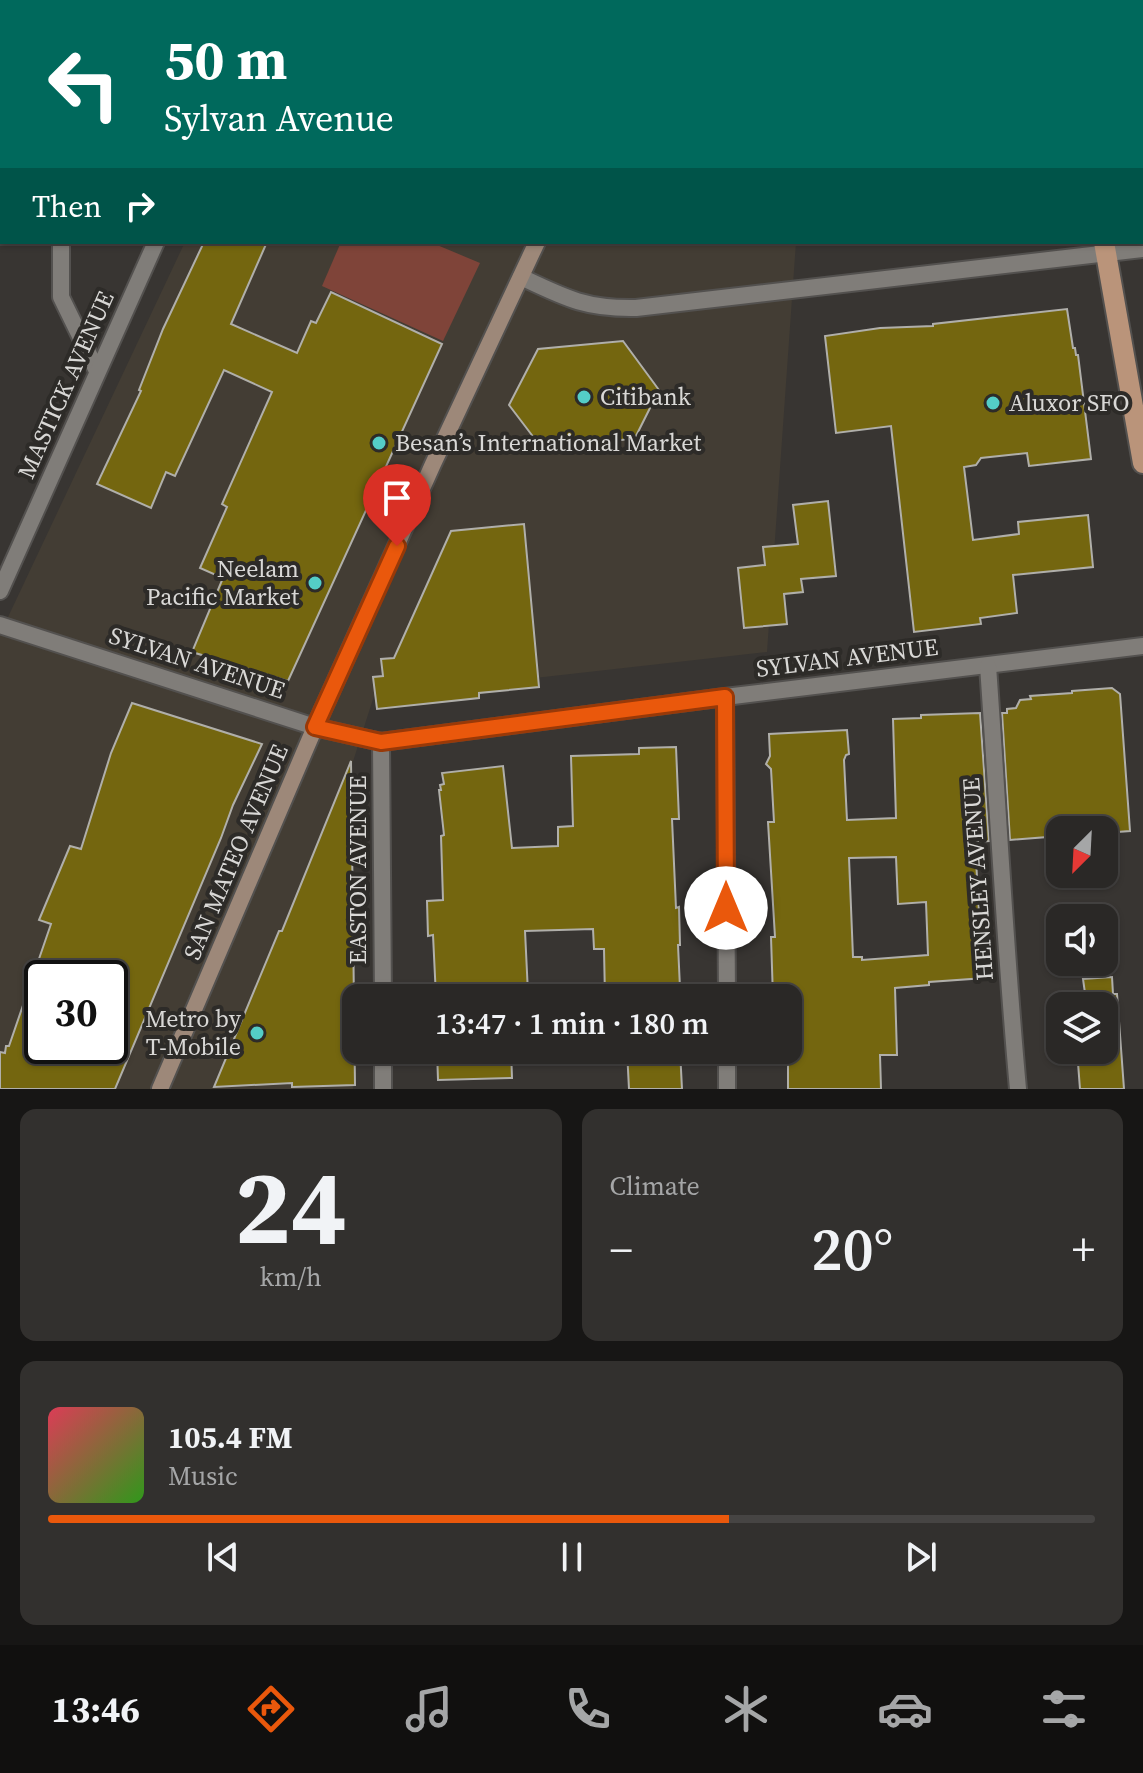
<!DOCTYPE html>
<meta charset="utf-8">
<style>
body{margin:0;font-family:"Source Serif 4",serif;background:#32302e;color:#f1f3f6;height:100vh;display:flex;flex-direction:column;font-size:30px;white-space:nowrap}
*{box-sizing:border-box;margin:0}
p{font-size:26px;color:#a5a6a7}
.icon{flex:none;width:44px;height:44px;fill:none;stroke:currentColor;stroke-width:2;stroke-linecap:round;stroke-linejoin:round}
.map{position:relative;height:1089px;overflow:hidden}
.panel{display:flex;flex-direction:column;gap:20px;padding:20px;background:#171615;flex:1}
.panel>*{flex:none}
.top-card{position:absolute;left:0px;top:0px;width:1144px;height:244px;box-shadow:0 2px 6px #0004,0 0 0 2px #464443;background:#00695c;color:#fff;overflow:hidden}
.needle{width:52px;rotate:204deg}
.tools{position:absolute;left:1046px;top:816px;display:grid;gap:16px}
.tools a{display:grid;place-items:center;width:72px;height:72px;border-radius:16px;background:#2a2826;box-shadow:0 2px 6px #0004,0 0 0 2px #464443;font-size:40px}
.speed{position:absolute;left:24px;top:960px;display:flex;gap:16px;font-size:40px;font-weight:700;text-align:center}
.speed>*{display:grid;place-content:center;width:104px;height:104px;border-radius:50%;background:#2a2826;box-shadow:0 2px 6px #0004,0 0 0 2px #464443;line-height:1}
.speed .limit{border:4px solid #111;border-radius:12px;background:#fff;color:#111}
.pin{position:absolute;display:grid;place-items:center;width:68px;height:68px;color:#fff;margin:-82px -34px;border-radius:50% 50% 50% 0;rotate:-45deg;box-shadow:0 0 8px #0007}
.pin .icon{rotate:45deg}
.me{position:absolute;width:88px;margin:-44px;rotate:0deg;stroke-linejoin:round;filter:drop-shadow(0 0 6px #0008)}
.turn{display:flex;align-items:center;gap:28px;height:168px;padding:0 32px;font-size:36px}
.turn .icon{width:104px;height:104px;stroke-width:2.5}
.turn b{display:block;font-size:56px;line-height:68px}
.then{display:flex;align-items:center;height:76px;padding:0 32px;background:#0003;gap:16px;font-size:30px}
.big{font-size:60px;font-weight:600;line-height:1.1}
.panel .tile{flex:1;display:flex;flex-direction:column;justify-content:center;gap:12px;min-width:0;padding:0 28px;border-radius:16px;background:#32302e}
.panel .dial{align-items:center;gap:0}
.dial b{font-size:104px;line-height:1}
.song{display:flex;align-items:center;gap:24px}
.cover{width:96px;height:96px;border-radius:12px;background:linear-gradient(135deg,hsl(350 70% 55%),hsl(110 70% 35%))}
.played{height:8px;border-radius:4px;background:linear-gradient(90deg,#ea580c 65%,#464443 65%)}
.keys{display:flex;justify-content:space-around;direction:ltr}
.heat{display:flex;justify-content:space-between;align-items:center;font-size:44px;direction:ltr}
.panel .tiles{flex:1;display:grid;gap:20px;grid-template-columns:1fr 1fr}
.tile:last-child{grid-column:span 2}
.trip{position:absolute;left:342px;top:984px;width:460px;height:80px;border-radius:16px;background:#2a2826;box-shadow:0 2px 6px #0004,0 0 0 2px #464443;font-weight:600;line-height:80px;text-align:center}
.tabs{display:flex;height:128px;justify-content:space-around;align-items:center;background:#11100f;color:#a5a6a7}
.tabs .icon{width:56px;height:56px}
.tabs .selected{color:#ea580c}
.tabs b{font-size:36px;color:#f1f3f6}
.map>svg:first-child{display:block}
.built{fill:#433d34;fill-rule:evenodd}
.green{fill:#7f4439}
.building{fill:#74660f;stroke:#b0afaa;stroke-width:2;fill-rule:evenodd}
.lines{fill:none;stroke-linecap:round;stroke-linejoin:round}
.street-casing{stroke:#53514f;stroke-width:20}
.secondary-casing{stroke:#53514f;stroke-width:20}
.primary-casing{stroke:#53514f;stroke-width:24}
.street{stroke:#807d79;stroke-width:16}
.secondary{stroke:#9d8879;stroke-width:16}
.primary{stroke:#ba947a;stroke-width:20}
.route-casing{stroke:#983908;stroke-width:20}
.route{stroke:#ea580c;stroke-width:14}
.poi-dot{fill:#54cdc7;stroke:#2d2b28;stroke-width:3}
.labels{text-anchor:middle;stroke-width:8;stroke-linejoin:round;paint-order:stroke}
.street-label{font-size:24px;fill:#d9d8d6;stroke:#2d2b28}
.poi-label{font-size:24px;fill:#d9d8d6;stroke:#2d2b28;text-anchor:start}
</style>
<div class="map">
<svg width="1143" height="1089" viewBox="0 0 1143 1089">
<rect width="100%" height="100%" fill="#383532"/>
<!-- built -->
<g class="built">
<path d="M299,0H1045V2H298Z"/>
<path d="M185,242H796L767,652L374,696L348,777L353,1089H0V634ZM42,978H110V1046H42Z"/>
</g>
<!-- green -->
<path class="green" d="M341,242H430L480,263L443,341L322,286Z"/>
<!-- building -->
<g class="building">
<path d="M204,242H267L231,324L297,353L311,321L316,323L331,292L442,344L288,681L192,652L223,578L200,568L227,507L222,504L272,392L224,370L175,476L166,472L151,508L97,484L141,391L139,390L163,329Z"/>
<path d="M1067,309L1073,348H1075L1076,355H1078L1091,459L1029,466L1027,453L981,458L976,465L964,467L973,540L1019,534L1018,522L1088,515L1093,567L1013,575L1017,613L980,618L981,624L914,632L891,426L836,433L825,336L880,328L933,326V324Z"/>
<path d="M623,341L659,390L635,438L544,451L509,405L538,349Z"/>
<path d="M828,501L836,576L801,579L803,592L784,594L787,624L744,628L738,568L765,565L763,547L798,544L793,505Z"/>
<path d="M524,524L539,687L479,693V698L377,709L373,677L383,676L381,659L394,658L451,531Z"/>
<path d="M1112,688L1120,694L1130,831L1104,833V830H1060V836L1010,840L1002,713H1007V709L1016,708L1020,700L1031,699L1030,696L1072,693V691Z"/>
<path d="M132,703L262,744L233,805L221,838L115,1089H0V1052L5,1053L6,1046H9L51,924L39,920L70,846L81,849L111,753ZM42,978H110V1046H42Z"/>
<path d="M980,713L989,841L975,842L980,930L985,978L929,982V985L895,988L897,1055H880L881,1089H788V998H773L771,937H775L768,822H774L771,769L766,764L770,756L769,734L847,730L849,754L846,755L844,760L847,820L896,818L893,719L921,718V715ZM896,857L898,904L926,902L928,955L862,960V957H853L849,858Z"/>
<path d="M676,747L679,819H672L676,908L679,907L680,945H678L680,988L676,989L677,998H605L604,949H594L593,929L525,931L528,993H494V998L436,997L433,935L428,936L427,901L443,900L441,836L444,835L439,790H441L440,785L444,784L442,773L503,766L512,848L558,846V827L573,826L571,756L639,754V748Z"/>
<path d="M351,761L355,1085L292,1087V1083L214,1087L279,931H282Z"/>
<path d="M1112,977L1113,994H1117L1124,1089H1080L1077,1050H1104V1006H1075L1074,994L1085,993L1083,979Z"/>
<path d="M437,1050H511L512,1078L438,1080Z"/>
<path d="M627,1050H680L682,1089H629Z"/>
</g>
<g class="lines">
<defs>
<g id="street">
<path d="M60,0V2"/>
<path d="M464,0L468,2"/>
<path d="M265,2L266,0"/>
<path d="M61,242V297L97,371"/>
<path d="M521,277C565,298 586,309 636,308L1143,249"/>
<path d="M0,591L156,242"/>
<path d="M0,625L315,727L381,742L725,697L1143,646"/>
<path d="M988,666C998,807 1005,948 1018,1089"/>
<path d="M725,697L727,998"/>
<path d="M381,742L383,998"/>
<path d="M383,1050V1089"/>
<path d="M727,1050V1089"/>
</g>
<g id="secondary">
<path d="M648,2L649,0"/>
<path d="M160,1089L315,727L433,464L537,242"/>
</g>
<g id="primary">
<path d="M1072,0V2"/>
<path d="M1143,0V2"/>
<path d="M1104,242L1143,463"/>
</g>
</defs>
<!-- street casing -->
<use href="#street" class="street-casing"/>
<!-- secondary casing -->
<use href="#secondary" class="secondary-casing"/>
<!-- primary casing -->
<use href="#primary" class="primary-casing"/>
<!-- street -->
<use href="#street" class="street"/>
<!-- secondary -->
<use href="#secondary" class="secondary"/>
<!-- primary -->
<use href="#primary" class="primary"/>
</g>
<g class="lines">
<defs>
<path id="route" d="M397,546L315,727L381,742L725,697L726,908"/>
</defs>
<!-- route casing -->
<use href="#route" class="route-casing"/>
<!-- route -->
<use href="#route" class="route"/>
</g>
<!-- markers -->
<g class="poi-dot">
<circle cx="584" cy="397" r="8"/>
<circle cx="993" cy="403" r="8"/>
<circle cx="379" cy="443" r="8"/>
<circle cx="315" cy="583" r="8"/>
<circle cx="257" cy="1033" r="8"/>
</g>
<g class="labels">
<!-- street labels -->
<g class="street-label">
<text transform="translate(66 385) rotate(-66)" y="8">MASTICK AVENUE</text>
<text transform="translate(847 658) rotate(-7)" y="8">SYLVAN AVENUE</text>
<text transform="translate(197 663) rotate(18)" y="8">SYLVAN AVENUE</text>
<text transform="translate(236 852) rotate(-67)" y="8">SAN MATEO AVENUE</text>
<text transform="translate(358 870) rotate(-90)" y="8">EASTON AVENUE</text>
<text transform="translate(978 879) rotate(-94)" y="8">HENSLEY AVENUE</text>
</g>
<!-- poi labels -->
<g class="poi-label">
<text x="600" y="405">Citibank</text>
<text x="1009" y="411">Aluxor SFO</text>
<text x="395" y="451">Besan’s International Market</text>
<text x="299" y="577" text-anchor="end">Neelam<tspan x="299" dy="28">Pacific Market</tspan></text>
<text x="241" y="1027" text-anchor="end">Metro by<tspan x="241" dy="28">T-Mobile</tspan></text>
</g>
</g>
</svg>
<div class="tools">
<a><svg class="needle" viewBox="-14 -14 28 28"><path d="M0-13l5 13h-10z" fill="#e53935"/><path d="M0 13l5-13h-10z" fill="#a5a6a7"/></svg></a>
<a><svg class="icon" aria-label="sound" viewBox="0 0 24 24"><path d="M4 9h4l5-4v14l-5-4H4zM17 9q2 3 0 6"/></svg></a>
<a><svg class="icon" aria-label="layers" viewBox="0 0 24 24"><path d="M12 4l9 5-9 5-9-5zM3 14l9 5 9-5"/></svg></a>
</div>
<div class="speed"><div class="limit">30</div></div>
<div class="pin" style="left:397px;top:546px;background:#d93025"><svg class="icon" aria-label="arrive" viewBox="0 0 24 24"><path d="M6 21V4h12l-3 4 3 4H6"/></svg></div>
<svg class="me" style="left:726px;top:908px" viewBox="-20 -20 40 40"><circle r="19" fill="#fff"/><path d="M0-13L10 11 0 6-10 11z" fill="#ea580c"/></svg>
<div class="trip">13:47 · 1 min · 180 m</div>
<div class="top-card">
<div class="turn"><svg class="icon" aria-label="left" viewBox="0 0 24 24"><path d="M17 20v-9H6M10 6l-5 5 5 5"/></svg><div><b>50 m</b>Sylvan Avenue</div></div>
<div class="then">Then<svg class="icon" aria-label="right" viewBox="0 0 24 24"><path d="M7 20v-9h11M14 6l5 5-5 5"/></svg></div>
</div>
</div>
<section class="panel">
<div class="tiles">
<div class="tile dial"><b>24</b><p>km/h</p></div>
<div class="tile"><p>Climate</p>
<div class="heat"><a>−</a><b class="big">20°</b><a>+</a></div>
</div>
<div class="tile">
<div class="song"><i class="cover"></i><div><b>105.4 FM</b><p>Music</p></div></div>
<div class="played"></div>
<div class="keys"><svg class="icon" aria-label="previous" viewBox="0 0 24 24"><path d="M18 5L8 12l10 7zM5 5v14"/></svg><svg class="icon" aria-label="pause" viewBox="0 0 24 24"><path d="M8 5v14M16 5v14"/></svg><svg class="icon" aria-label="next" viewBox="0 0 24 24"><path d="M6 5l10 7-10 7zM19 5v14"/></svg></div>
</div>
</div>
</section>
<nav class="tabs">
<b>13:46</b>
<svg class="icon selected" aria-label="directions" viewBox="0 0 24 24"><path d="M12 3l9 9-9 9-9-9zM9 14v-3h6M13 9l2 2-2 2"/></svg>
<svg class="icon" aria-label="music" viewBox="0 0 24 24"><path d="M9 18V5l10-2v13"/><circle cx="6" cy="18" r="3"/><circle cx="16" cy="16" r="3"/></svg>
<svg class="icon" aria-label="phone" viewBox="0 0 24 24"><path d="M5 4h4l2 5-3 2q2 4 5 5l2-3 5 2v4C11 20 4 13 5 4z"/></svg>
<svg class="icon" aria-label="climate" viewBox="0 0 24 24"><path d="M12 3v18M4 7l16 10M4 17L20 7"/></svg>
<svg class="icon" aria-label="car" viewBox="0 0 24 24"><path d="M5 17H2v-5l4-1 3-4h7l3 4 3 1v5h-3M9 17h6M6 11h13"/><circle cx="7" cy="17" r="2"/><circle cx="17" cy="17" r="2"/></svg>
<svg class="icon" aria-label="filters" viewBox="0 0 24 24"><path d="M4 7h16M4 17h16"/><circle cx="9" cy="7" r="2"/><circle cx="15" cy="17" r="2"/></svg>
</nav>
